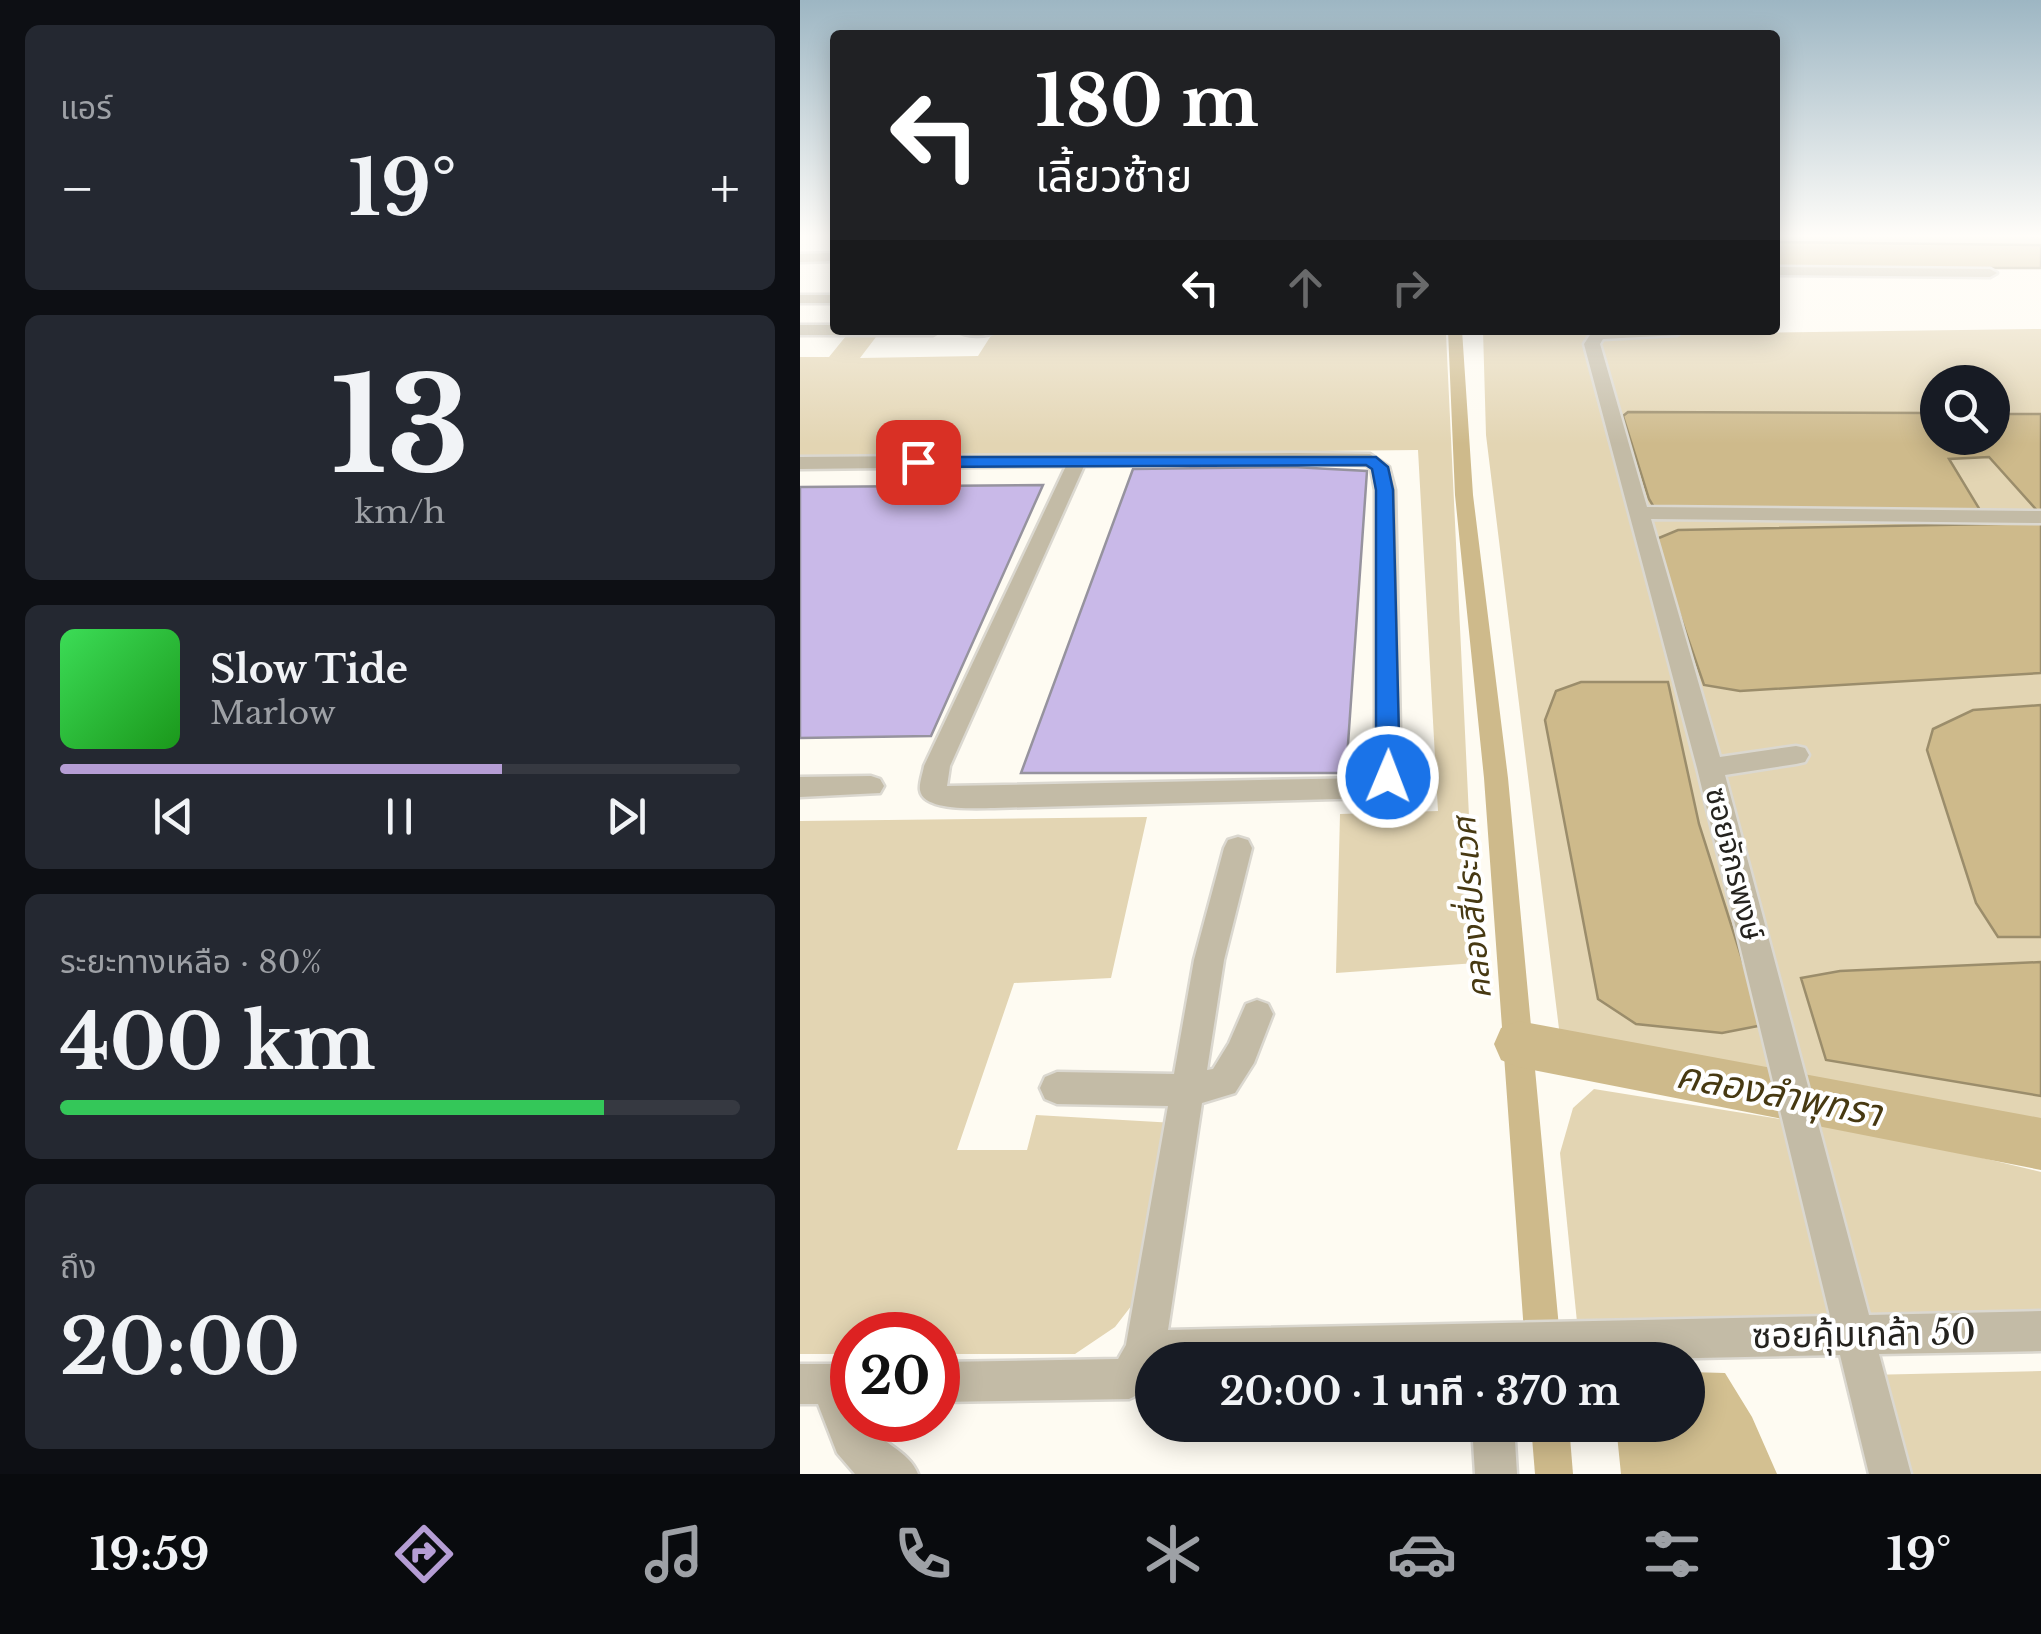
<!DOCTYPE html>
<html lang="th">
<meta charset="utf-8">
<style>
body{margin:0;font-family:"Libre Baskerville","Noto Sans Thai",serif;background:#242831;color:#f1f3f6;height:100vh;display:flex;flex-direction:column;font-size:38px;white-space:nowrap}
*{box-sizing:border-box;margin:0}
p{font-size:32px;color:#9ea1a6}
.icon{flex:none;width:55px;height:55px;fill:none;stroke:currentColor;stroke-width:2;stroke-linecap:round;stroke-linejoin:round}
.map{position:relative;flex:1;overflow:hidden}
.sheet{display:flex;flex-direction:column;gap:25px;padding:25px;background:#0d0f14;width:800px}
.sheet>*{flex:none}
.guide{position:absolute;left:30px;top:30px;width:950px;height:305px;border-radius:10px;box-shadow:0 5px 25px #0003;background:#202124;color:#fff;overflow:hidden}
.fabs{position:absolute;left:1120px;top:365px;display:grid;gap:20px}
.fabs a{display:grid;place-items:center;width:90px;height:90px;border-radius:50%;background:#171b24;box-shadow:0 5px 25px #0003;font-size:50px}
.speed{position:absolute;left:30px;top:1312px;display:flex;gap:20px;font-size:50px;font-weight:700;text-align:center}
.speed>*{display:grid;place-content:center;width:130px;height:130px;border-radius:50%;background:#171b24;box-shadow:0 5px 25px #0003;line-height:1}
.speed .limit{border:15px solid #d22;background:#fff;color:#111}
.pin{position:absolute;display:grid;place-items:center;width:85px;height:85px;color:#fff;margin:-42px;border-radius:20px;box-shadow:0 5px 15px #0006}
.me{position:absolute;width:110px;margin:-55px;rotate:1deg;stroke-linejoin:round;filter:drop-shadow(0 0 8px #0008)}
.turn{display:flex;align-items:center;gap:35px;height:210px;padding:0 40px;font-size:45px}
.turn .icon{width:130px;height:130px;stroke-width:2.5}
.turn b{display:block;font-size:70px;line-height:85px}
.lanes{display:flex;align-items:center;height:95px;padding:0 40px;background:#0003;justify-content:center;gap:50px;direction:ltr}
.lanes .off{opacity:.35}
.big{font-size:75px;font-weight:700;line-height:1.1}
.sheet .card{flex:1;display:flex;flex-direction:column;justify-content:center;gap:15px;min-width:0;padding:0 35px;border-radius:15px;background:#242831}
.sheet .dial{align-items:center;gap:0}
.dial b{font-size:130px;line-height:1}
.song{display:flex;align-items:center;gap:30px}
.cover{width:120px;height:120px;border-radius:15px;background:linear-gradient(135deg,hsl(130 70% 55%),hsl(120 70% 35%))}
.played{height:10px;border-radius:5px;background:linear-gradient(90deg,#b59dd4 65%,#363941 65%)}
.keys{display:flex;justify-content:space-around;direction:ltr}
.heat{display:flex;justify-content:space-between;align-items:center;font-size:55px;direction:ltr}
.charge{height:15px;border-radius:8px;background:linear-gradient(90deg,#34c759 80%,#363941 0)}
.trip{position:absolute;left:335px;top:1342px;width:570px;height:100px;border-radius:50px;background:#171b24;box-shadow:0 5px 25px #0003;font-weight:700;line-height:100px;text-align:center}
.tab-bar{display:flex;height:160px;justify-content:space-around;align-items:center;background:#090b0e;color:#9ea1a6}
.tab-bar .icon{width:70px;height:70px}
.tab-bar .current{color:#b59dd4}
.tab-bar b{font-size:45px;color:#f1f3f6}
main{display:flex;flex:1;min-height:0}
.map>svg:first-child{display:block}
.green{fill:#e3d5b3;fill-rule:evenodd}
.forest{fill:#d3c091}
.water{fill:#ceba8b;stroke:#9b8d6b;stroke-width:2.5}
.lines{fill:none;stroke-linecap:round;stroke-linejoin:round}
.canal{fill:#ceba8b;fill-rule:evenodd}
.river{fill:#ceba8b;fill-rule:evenodd}
.building{fill:#c9b9e8;stroke:#96939e;stroke-width:2.5}
.minor-casing{stroke:#dbd8d0;stroke-width:5}
.minor{fill:#c3bba6;fill-rule:evenodd}
.route{fill:#1a73e8;stroke:#114b97;stroke-width:2.5}
.labels{text-anchor:middle;stroke-width:8;stroke-linejoin:round;paint-order:stroke}
.street-label{font-size:30px;fill:#25231f;stroke:#fff}
.water-label{font-size:32px;font-style:italic;fill:#473912;stroke:#fff}
.near-street-label{font-size:35px;fill:#25231f;stroke:#fff}
.near-water-label{font-size:38px;font-style:italic;fill:#473912;stroke:#fff}
</style>
<main>
<section class="sheet">
<div class="card"><p>แอร์</p>
<div class="heat"><a>−</a><b class="big">19°</b><a>+</a></div>
</div>
<div class="card dial"><b>13</b><p>km/h</p></div>
<div class="card">
<div class="song"><i class="cover"></i><div><b>Slow Tide</b><p>Marlow</p></div></div>
<div class="played"></div>
<div class="keys"><svg class="icon" aria-label="previous" viewBox="0 0 24 24"><path d="M18 5L8 12l10 7zM5 5v14"/></svg><svg class="icon" aria-label="pause" viewBox="0 0 24 24"><path d="M8 5v14M16 5v14"/></svg><svg class="icon" aria-label="next" viewBox="0 0 24 24"><path d="M6 5l10 7-10 7zM19 5v14"/></svg></div>
</div>
<div class="card"><p>ระยะทางเหลือ · 80%</p><b class="big">400 km</b><div class="charge"></div></div>
<div class="card"><p>ถึง</p><b class="big">20:00</b></div>
</section>
<div class="map">
<svg width="1241" height="1474" viewBox="0 0 1241 1474">
<rect width="100%" height="100%" fill="#fefbf2"/>
<!-- green -->
<g class="green">
<path d="M975,237H1241V245L975,242Z"/>
<path d="M1241,329V414H1193L1192,382H1138L1137,413L828,412L823,417L849,499L858,514H1182L1148,459L1189,457L1241,515V523L878,530L854,540L1214,674L1241,673V705L1173,710L1198,937H1241V962L1040,971L1002,978L1026,1060L1241,1096V1127L760,1037L686,435L683,330H856L859,334ZM868,683L899,824L962,1024L745,720Z"/>
<path d="M192,334H646L676,963L536,973L540,814L638,811L618,450L0,456V357H29L46,336L76,337L60,358L178,356Z"/>
<path d="M347,817L311,978L214,983L157,1150H227L236,1115L375,1123L342,1292L315,1327L275,1354H138V1335H52V1354H0V821Z"/>
<path d="M794,1089L1099,1138L1241,1172V1321L777,1322L760,1153L773,1108Z"/>
<path d="M1241,1371V1474H1097L1066,1375Z"/>
</g>
<!-- forest -->
<path class="forest" d="M888,1372L925,1373L952,1417L977,1474H821L816,1425H888Z"/>
<!-- water -->
<g class="water">
<path d="M975,242L1241,245V268H975Z"/>
<path d="M828,412L1137,413L1138,438H1192L1193,414H1241V515L1189,457L1149,459L1183,515L858,514L849,499L823,416Z"/>
<path d="M1241,523V673L940,691L904,685L854,540L878,530Z"/>
<path d="M781,682H868L899,824L963,1025L922,1033L836,1024L798,999L745,720L756,691Z"/>
<path d="M1241,705V937H1198L1176,903L1127,750L1133,729L1173,710Z"/>
<path d="M1241,962V1096L1026,1060L1001,978L1040,971Z"/>
</g>
<g class="lines">
<!-- canal -->
<g class="canal">
<path d="M648,330H662L673,495L708,778L762,1360H726L684,778L655,495Z"/>
<path d="M731,1425H769L773,1474H735Z"/>
</g>
<!-- river -->
<path class="river" d="M718,1021L1241,1118V1170L718,1067L701,1060L694,1044L701,1028Z"/>
</g>
<!-- building -->
<g class="building">
<path d="M493,467L567,471L546,773H221L333,469Z"/>
<path d="M243,485L131,736L0,738V487Z"/>
</g>
<g class="lines">
<defs>
<g id="minor">
<path d="M35,253V261L0,262V254Z"/>
<path d="M975,267L1190,269L1197,273L1190,277L975,275Z"/>
<rect x="0" y="295" width="35" height="8"/>
<path d="M0,325H35V330H141L133,335H0Z"/>
<path d="M156,330H195L196,331C187,338 165,337 156,330Z"/>
<path d="M797,330H885L877,335L803,339L800,344L847,507L1241,511V523L851,519L920,757L996,746L1005,748L1009,755L1005,762L996,764L925,775L1069,1315L1241,1311V1351L1079,1354L1111,1474H1069L1040,1355L803,1360H352C352,1380 348,1391 329,1399L138,1402V1362L318,1359L326,1345L368,1106L257,1104L245,1099L240,1088L245,1077L257,1072L374,1074L394,960L424,848L428,840L438,837L448,840L452,848L424,960L407,1070L413,1069L429,1043L446,1004L457,1000L468,1004L473,1014L454,1063L435,1093L402,1103L368,1330L1030,1316L897,768L784,344L792,332Z"/>
<path d="M493,453L570,454L589,467L595,490L601,777L582,795L573,798L194,808C178,808 123,812 120,790C119,783 123,773 124,766L266,466L0,469V457ZM493,463L566,465L571,469L575,490V773L568,778L147,786L150,766L284,466Z"/>
<path d="M71,776L80,779L84,786L80,793L0,797V777Z"/>
<path d="M0,1364H52V1420H64C79,1443 109,1450 118,1474H55L37,1453L18,1404H0Z"/>
<path d="M672,1425H714L717,1474H675Z"/>
</g>
</defs>
<!-- minor casing -->
<use href="#minor" class="minor-casing"/>
<!-- minor -->
<use href="#minor" class="minor"/>
</g>
<!-- sky -->
<linearGradient id="sky" x2="0" y2="1"><stop stop-color="#9db6c3"/><stop offset="0.53" stop-color="#fffdf9"/><stop offset="1" stop-color="#fffdf9" stop-opacity="0"/></linearGradient>
<rect width="1241" height="444" fill="url(#sky)"/>
<!-- route -->
<path class="route" d="M576,457L588,467L593,490L600,777L588,786L576,777V490L572,469L566,465L118,467L110,462L118,457Z"/>
<g class="labels">
<!-- street labels -->
<g class="street-label">
<text transform="translate(934 864) rotate(76)" y="10">ซอยจักรพงษ์</text>
</g>
<!-- water labels -->
<g class="water-label">
<text transform="translate(672 908) rotate(-95)" y="11">คลองสี่ประเวศ</text>
</g>
<!-- near-street labels -->
<g class="near-street-label">
<text transform="translate(1064 1334) rotate(-1)" y="12">ซอยคุ้มเกล้า 50</text>
</g>
<!-- near-water labels -->
<g class="near-water-label">
<text transform="translate(979 1094) rotate(11)" y="13">คลองลำพุทรา</text>
</g>
</g>
</svg>
<div class="fabs">
<a><svg class="icon" aria-label="search" viewBox="0 0 24 24"><circle cx="10" cy="10" r="6"/><path d="M15 15l6 6"/></svg></a>
</div>
<div class="speed"><div class="limit">20</div></div>
<div class="pin" style="left:118px;top:462px;background:#d93025"><svg class="icon" aria-label="arrive" viewBox="0 0 24 24"><path d="M6 21V4h12l-3 4 3 4H6"/></svg></div>
<svg class="me" style="left:588px;top:777px" viewBox="-20 -20 40 40"><circle r="17" fill="#1a73e8" stroke="#fff" stroke-width="3"/><path d="M0-11L8 9 0 5-8 9z" fill="#fff"/></svg>
<div class="trip">20:00 · 1 นาที · 370 m</div>
<div class="guide">
<div class="turn"><svg class="icon" aria-label="left" viewBox="0 0 24 24"><path d="M17 20v-9H6M10 6l-5 5 5 5"/></svg><div><b>180 m</b>เลี้ยวซ้าย</div></div>
<div class="lanes"><svg class="icon" aria-label="left" viewBox="0 0 24 24"><path d="M17 20v-9H6M10 6l-5 5 5 5"/></svg><svg class="icon off" aria-label="ahead" viewBox="0 0 24 24"><path d="M12 20V5M6 11l6-6 6 6"/></svg><svg class="icon off" aria-label="right" viewBox="0 0 24 24"><path d="M7 20v-9h11M14 6l5 5-5 5"/></svg></div>
</div>
</div>
</main>
<nav class="tab-bar">
<b>19:59</b>
<svg class="icon current" aria-label="directions" viewBox="0 0 24 24"><path d="M12 3l9 9-9 9-9-9zM9 14v-3h6M13 9l2 2-2 2"/></svg>
<svg class="icon" aria-label="music" viewBox="0 0 24 24"><path d="M9 18V5l10-2v13"/><circle cx="6" cy="18" r="3"/><circle cx="16" cy="16" r="3"/></svg>
<svg class="icon" aria-label="phone" viewBox="0 0 24 24"><path d="M5 4h4l2 5-3 2q2 4 5 5l2-3 5 2v4C11 20 4 13 5 4z"/></svg>
<svg class="icon" aria-label="climate" viewBox="0 0 24 24"><path d="M12 3v18M4 7l16 10M4 17L20 7"/></svg>
<svg class="icon" aria-label="car" viewBox="0 0 24 24"><path d="M5 17H2v-5l4-1 3-4h7l3 4 3 1v5h-3M9 17h6M6 11h13"/><circle cx="7" cy="17" r="2"/><circle cx="17" cy="17" r="2"/></svg>
<svg class="icon" aria-label="filters" viewBox="0 0 24 24"><path d="M4 7h16M4 17h16"/><circle cx="9" cy="7" r="2"/><circle cx="15" cy="17" r="2"/></svg>
<b>19°</b>
</nav>
